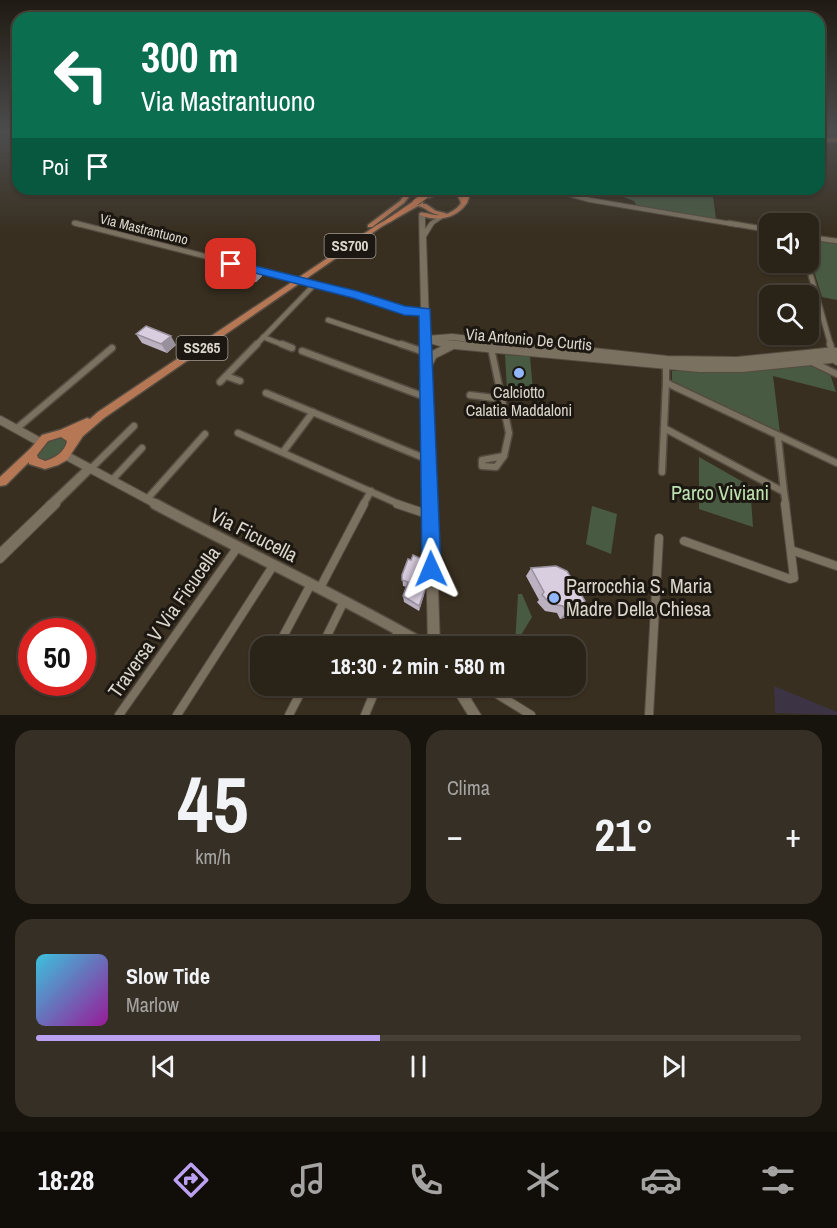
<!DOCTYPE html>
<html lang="it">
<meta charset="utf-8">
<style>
body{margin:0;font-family:"Archivo Narrow",sans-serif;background:#362f25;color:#f1f3f6;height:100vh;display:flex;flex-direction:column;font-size:22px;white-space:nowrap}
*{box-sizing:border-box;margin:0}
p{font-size:20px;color:#a5a4a2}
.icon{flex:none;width:33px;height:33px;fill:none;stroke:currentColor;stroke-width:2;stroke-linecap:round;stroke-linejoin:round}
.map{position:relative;height:715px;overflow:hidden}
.side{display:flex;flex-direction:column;gap:15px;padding:15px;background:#17130d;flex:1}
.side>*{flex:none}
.top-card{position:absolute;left:12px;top:12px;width:813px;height:183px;border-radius:18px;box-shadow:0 2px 4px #0004,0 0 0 2px #464037;background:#0b6e4f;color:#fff;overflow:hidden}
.buttons{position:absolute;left:759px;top:213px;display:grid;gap:12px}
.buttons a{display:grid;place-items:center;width:60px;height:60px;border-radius:12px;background:#2a2318;box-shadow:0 2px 4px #0004,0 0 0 2px #464037;font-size:30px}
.speed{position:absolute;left:18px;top:618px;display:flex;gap:12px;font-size:30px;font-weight:700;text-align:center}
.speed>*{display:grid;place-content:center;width:78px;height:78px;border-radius:50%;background:#2a2318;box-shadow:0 2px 4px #0004,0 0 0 2px #464037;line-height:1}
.speed .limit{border:9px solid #d22;background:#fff;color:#111}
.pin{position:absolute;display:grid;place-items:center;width:51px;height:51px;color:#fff;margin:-26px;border-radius:12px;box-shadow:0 3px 9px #0006}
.me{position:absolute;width:66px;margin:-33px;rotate:359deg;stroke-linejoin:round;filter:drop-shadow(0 0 4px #0008)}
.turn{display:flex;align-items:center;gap:21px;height:126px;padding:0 30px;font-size:27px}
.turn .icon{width:78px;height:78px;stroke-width:2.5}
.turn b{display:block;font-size:42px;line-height:51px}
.then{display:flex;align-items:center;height:57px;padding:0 30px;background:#0003;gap:12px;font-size:22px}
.big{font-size:45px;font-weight:700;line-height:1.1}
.side .widget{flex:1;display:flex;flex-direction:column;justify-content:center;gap:9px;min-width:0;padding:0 21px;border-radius:18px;background:#362f25}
.side .dial{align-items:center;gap:0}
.dial b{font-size:78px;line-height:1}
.song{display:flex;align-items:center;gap:18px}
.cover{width:72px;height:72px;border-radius:9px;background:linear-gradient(135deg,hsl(190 70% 55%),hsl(300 70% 35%))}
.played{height:6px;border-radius:3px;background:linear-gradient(90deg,#bca0f2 45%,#464037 45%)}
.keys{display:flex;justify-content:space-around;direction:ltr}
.heat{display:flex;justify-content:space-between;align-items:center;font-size:33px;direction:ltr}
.side .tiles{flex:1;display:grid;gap:15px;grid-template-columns:1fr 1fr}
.widget:last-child{grid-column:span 2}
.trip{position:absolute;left:250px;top:636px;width:336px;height:60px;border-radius:18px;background:#2a2318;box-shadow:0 2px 4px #0004,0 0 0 2px #464037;font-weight:700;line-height:60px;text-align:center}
.menu{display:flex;height:96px;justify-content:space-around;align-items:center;background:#110e0a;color:#a5a4a2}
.menu .icon{width:42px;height:42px}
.menu .selected{color:#bca0f2}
.menu b{font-size:27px;color:#f1f3f6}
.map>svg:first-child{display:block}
.education{fill:#3c3445}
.green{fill:#495a43}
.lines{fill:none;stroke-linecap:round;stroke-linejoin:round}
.minor-far3-casing{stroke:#544c40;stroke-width:6}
.minor-far2-casing{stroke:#544c40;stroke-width:7}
.minor-far1-casing{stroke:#544c40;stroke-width:9}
.minor-casing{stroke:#544c40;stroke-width:10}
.tertiary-far2-casing{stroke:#544c40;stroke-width:8}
.tertiary-far1-casing{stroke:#544c40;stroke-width:10}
.tertiary-casing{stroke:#544c40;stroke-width:13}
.secondary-casing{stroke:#544c40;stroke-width:2}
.primary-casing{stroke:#544c40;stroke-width:3}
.trunk-casing{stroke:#544c40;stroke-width:3}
.minor-far3{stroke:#7b7160;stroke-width:4}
.minor-far2{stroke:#7b7160;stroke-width:4.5}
.minor-far1{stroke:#7b7160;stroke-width:6}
.minor{stroke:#7b7160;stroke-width:8}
.tertiary-far2{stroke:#7b7160;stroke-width:6}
.tertiary-far1{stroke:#7b7160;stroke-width:8}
.tertiary{stroke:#7b7160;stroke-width:10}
.secondary{fill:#7b7160;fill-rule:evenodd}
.primary{fill:#b67755;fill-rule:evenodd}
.trunk{fill:#ca7952;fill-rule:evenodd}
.trunk-bridge-casing{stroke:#544c40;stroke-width:8;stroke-linecap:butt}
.trunk-bridge{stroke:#ca7952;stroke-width:6}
.wall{fill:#bbb1c1}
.shaded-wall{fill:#98909d}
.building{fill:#d9cee0;stroke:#98909d;stroke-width:1.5}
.route{fill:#1a73e8;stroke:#114b97;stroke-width:1.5}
.poi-dot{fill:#92b7fd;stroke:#1c1811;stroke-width:2}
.labels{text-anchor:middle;stroke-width:6;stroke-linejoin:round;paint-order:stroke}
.far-street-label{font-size:14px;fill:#dbd5cc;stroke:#1c1811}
.shield{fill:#1c1811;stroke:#a29c94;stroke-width:1.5}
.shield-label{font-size:15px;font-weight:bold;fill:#dbd5cc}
.street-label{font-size:16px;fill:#dbd5cc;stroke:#1c1811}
.poi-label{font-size:16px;fill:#dbd5cc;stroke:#1c1811}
.near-park-label{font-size:20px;fill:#bee2b2;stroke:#1c1811}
.near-street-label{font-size:20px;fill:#dbd5cc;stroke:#1c1811}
.near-poi-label{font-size:20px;fill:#dbd5cc;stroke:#1c1811;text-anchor:start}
</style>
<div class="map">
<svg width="837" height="715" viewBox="0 0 837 715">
<rect width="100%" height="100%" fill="#382f20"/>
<!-- education -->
<path class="education" d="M774,686L837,712V715L775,713Z"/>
<!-- green -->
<g class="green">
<path d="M621,189H712L716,219L637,207L634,201L621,196Z"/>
<path d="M808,238L837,243V300L822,297L809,255Z"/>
<path d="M505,355L530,356L533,392L507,390Z"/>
<path d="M813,365L830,374L836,392L773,376L780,433L672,381V371H746Z"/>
<path d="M51,437H65L68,443L60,455L42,461L37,458L36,450Z"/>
<path d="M699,457L750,486L753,527L699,509Z"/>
<path d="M592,506L617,514L611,554L586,544Z"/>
<path d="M518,594H522L532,617L515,645Z"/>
</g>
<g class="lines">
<defs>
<g id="minor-far3">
<path d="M564,189L568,194L590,200L738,225"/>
<path d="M74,223L81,225"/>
</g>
<g id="minor-far2">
<path d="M75,223L357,295L404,310L425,312"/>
<path d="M729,223L770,230"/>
<path d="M808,237L837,241"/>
<path d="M807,262L831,346"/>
<path d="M328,320L405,346"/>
<path d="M263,337L286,346"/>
<path d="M255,346L314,285"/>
</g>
<g id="minor-far1">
<path d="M282,344L292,348"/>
<path d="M401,344L427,353"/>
<path d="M830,344L832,351"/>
<path d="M491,348L509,433L504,456"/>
<path d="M302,351L428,398"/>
<path d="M812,362L837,374"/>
<path d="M666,367V382L673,386L837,463"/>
<path d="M226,376L240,381"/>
<path d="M220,382L257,344"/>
<path d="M266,393L429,460"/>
<path d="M470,395L502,399"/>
<path d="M664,428L784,492L786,505"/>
<path d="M16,429L112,348"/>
<path d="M238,433L401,505"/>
<path d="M778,437L784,492"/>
<path d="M283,452L313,412"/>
<path d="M504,456L496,467L482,466V460Z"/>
<path d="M662,472L666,382"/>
<path d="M113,479L142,448"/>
<path d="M148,498L205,434"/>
<path d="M49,505L89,467"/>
<path d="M54,505L134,426"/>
<path d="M363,505L371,491"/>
</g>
<g id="minor">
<path d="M397,504L430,515"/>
<path d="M684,541L790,579L794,578L785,504"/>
<path d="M791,550L837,566"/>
<path d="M0,553L51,504"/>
<path d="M0,559L56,504"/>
<path d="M320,588L364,504"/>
<path d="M278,646L311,584"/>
<path d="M322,646L344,601"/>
<path d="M392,646L398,631"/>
<path d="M484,686L531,715"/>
<path d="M467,699L471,686"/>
<path d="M119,715L237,548"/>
<path d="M177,715L273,566"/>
<path d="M289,715L304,686"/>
<path d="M365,715L377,686"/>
<path d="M649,715L659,538"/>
</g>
<g id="tertiary-far2">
<path d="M426,339L451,346"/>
<path d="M426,339L452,337L533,346"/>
</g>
<g id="tertiary-far1">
<path d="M445,344L700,368H742L831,359"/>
<path d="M519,344L667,360L737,361L826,352"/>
<path d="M837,352H826L837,361"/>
<path d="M427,367L433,355L451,346"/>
<path d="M0,420L40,442"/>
<path d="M65,455L158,505"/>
</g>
<path id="tertiary" d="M155,504C245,552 338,595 427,646"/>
<g id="secondary">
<path d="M422,212L425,214V229L430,222L438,217L443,218L434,224L426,237L440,646H428L419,214Z"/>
<path d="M450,686H463L481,715H468Z"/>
</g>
<g id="primary">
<path d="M409,189H415L404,203L372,227H368V225L400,201Z"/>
<path d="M417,189H423V204H426L436,211L445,213L446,214C452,212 457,209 461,203L457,194C446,191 439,193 429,198L426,196C437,188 448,188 461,192L467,203C456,219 437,222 420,215V213C426,212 433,216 440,215C429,214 426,207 418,206L381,227L104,418L83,436L67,460L58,465L45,469L29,464V462L6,485L0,486V477L31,448L42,435L60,430L87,418L90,419L98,412L377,225L414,204H417ZM61,437L67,441C65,452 55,458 45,461L38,458L37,455L48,441Z"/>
</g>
<g id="trunk">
<rect x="819" y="138" width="18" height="4"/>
<path d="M431,189H438L431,194H427V192Z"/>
<path d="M466,189H472L467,203L464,205L461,203Z"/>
<path d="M414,201L419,202L390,222H386V220Z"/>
</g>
</defs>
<!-- minor-far3 casing -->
<use href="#minor-far3" class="minor-far3-casing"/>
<!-- minor-far2 casing -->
<use href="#minor-far2" class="minor-far2-casing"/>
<!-- minor-far1 casing -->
<use href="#minor-far1" class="minor-far1-casing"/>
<!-- minor casing -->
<use href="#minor" class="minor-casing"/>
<!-- tertiary-far2 casing -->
<use href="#tertiary-far2" class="tertiary-far2-casing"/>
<!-- tertiary-far1 casing -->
<use href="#tertiary-far1" class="tertiary-far1-casing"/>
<!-- tertiary casing -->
<use href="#tertiary" class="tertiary-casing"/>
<!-- secondary casing -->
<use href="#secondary" class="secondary-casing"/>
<!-- primary casing -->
<use href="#primary" class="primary-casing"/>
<!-- trunk casing -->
<use href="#trunk" class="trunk-casing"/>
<!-- minor-far3 -->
<use href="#minor-far3" class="minor-far3"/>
<!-- minor-far2 -->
<use href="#minor-far2" class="minor-far2"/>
<!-- minor-far1 -->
<use href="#minor-far1" class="minor-far1"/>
<!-- minor -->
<use href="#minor" class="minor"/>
<!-- tertiary-far2 -->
<use href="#tertiary-far2" class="tertiary-far2"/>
<!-- tertiary-far1 -->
<use href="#tertiary-far1" class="tertiary-far1"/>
<!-- tertiary -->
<use href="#tertiary" class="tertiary"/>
<!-- secondary -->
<use href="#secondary" class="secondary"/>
<!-- primary -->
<use href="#primary" class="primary"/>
<!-- trunk -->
<use href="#trunk" class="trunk"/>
<defs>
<path id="trunk-bridge" d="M416,202L429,193"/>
</defs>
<!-- trunk-bridge casing -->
<use href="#trunk-bridge" class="trunk-bridge-casing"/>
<!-- trunk-bridge -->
<use href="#trunk-bridge" class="trunk-bridge"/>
</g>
<!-- wall -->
<g class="wall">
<path d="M242,273L262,276L256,282L244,279Z"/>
<path d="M136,334L176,345L167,353L142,343Z"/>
<path d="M411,560L424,595L419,611L404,602L403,596L407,587L403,586L402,575Z"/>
<path d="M556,566L570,616L560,619L557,613L545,611L537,602L539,600L526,576L531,568Z"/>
</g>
<!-- shaded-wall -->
<g class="shaded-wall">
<path d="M260,270L262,276L256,282L254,276Z"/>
<path d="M171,336L176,345L167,353L161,344Z"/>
<path d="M425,590L424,595L419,611V606Z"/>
<path d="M577,609L570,616L560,619L566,612Z"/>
</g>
<!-- building -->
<g class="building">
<path d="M247,267L260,270L254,276L242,273Z"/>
<path d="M146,326L171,336L161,344L136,334Z"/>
<path d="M413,555L424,560L425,590L419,606L403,596L408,582L402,580V575L408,559L411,560Z"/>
<path d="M556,566L567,571L585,601L577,609L566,612L563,606L551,604L542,595L544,592L531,568Z"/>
</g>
<!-- sky -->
<linearGradient id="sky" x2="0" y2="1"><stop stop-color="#1f1a12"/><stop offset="0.57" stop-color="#4d4d4e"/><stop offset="1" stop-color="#4d4d4e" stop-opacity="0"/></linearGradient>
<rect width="837" height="232" fill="url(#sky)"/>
<!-- route -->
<path class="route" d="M231,260L357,291L405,306L430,309L441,569L438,576L431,579L424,576L422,569L419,316L404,315L353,298L228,266V261Z"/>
<!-- markers -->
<g class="poi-dot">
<circle cx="519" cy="373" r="6"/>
<circle cx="554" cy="598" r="6"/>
</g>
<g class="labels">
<!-- far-street labels -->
<g class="far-street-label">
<text transform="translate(144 229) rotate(14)" y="5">Via Mastrantuono</text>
</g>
<!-- shield labels -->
<g class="shield">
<rect x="324.5" y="234" width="51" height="24" rx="4.5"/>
<rect x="176.5" y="336" width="51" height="24" rx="4.5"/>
</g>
<g class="shield-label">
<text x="350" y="251">SS700</text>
<text x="202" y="353">SS265</text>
</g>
<!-- street labels -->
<g class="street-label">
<text transform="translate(529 339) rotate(5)" y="6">Via Antonio De Curtis</text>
</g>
<!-- poi labels -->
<g class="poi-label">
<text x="519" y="398">Calciotto<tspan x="519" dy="18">Calatia Maddaloni</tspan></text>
</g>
<!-- near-park labels -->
<g class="near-park-label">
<text x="720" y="500">Parco Viviani</text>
</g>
<!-- near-street labels -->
<g class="near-street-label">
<text transform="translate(254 535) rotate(27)" y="7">Via Ficucella</text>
<text transform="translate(164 622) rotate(-55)" y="7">Traversa V Via Ficucella</text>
</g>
<!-- near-poi labels -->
<g class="near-poi-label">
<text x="566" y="593">Parrocchia S. Maria<tspan x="566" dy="23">Madre Della Chiesa</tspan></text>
</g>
</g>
</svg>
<div class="buttons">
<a><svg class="icon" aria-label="sound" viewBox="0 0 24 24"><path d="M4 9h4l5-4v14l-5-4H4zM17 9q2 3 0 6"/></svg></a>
<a><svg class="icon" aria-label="search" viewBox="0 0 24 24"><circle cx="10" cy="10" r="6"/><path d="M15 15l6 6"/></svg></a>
</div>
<div class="speed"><div class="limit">50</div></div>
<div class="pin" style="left:231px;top:264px;background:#d93025"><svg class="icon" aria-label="arrive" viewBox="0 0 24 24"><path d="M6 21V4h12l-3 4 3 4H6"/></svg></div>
<svg class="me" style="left:431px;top:569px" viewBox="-20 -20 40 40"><path d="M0-17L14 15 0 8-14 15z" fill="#1a73e8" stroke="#fff" stroke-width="4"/></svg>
<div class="trip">18:30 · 2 min · 580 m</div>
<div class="top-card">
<div class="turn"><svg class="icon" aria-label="left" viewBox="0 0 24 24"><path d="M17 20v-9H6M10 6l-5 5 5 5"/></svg><div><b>300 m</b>Via Mastrantuono</div></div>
<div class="then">Poi<svg class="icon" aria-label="arrive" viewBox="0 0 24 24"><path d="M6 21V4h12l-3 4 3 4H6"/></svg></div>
</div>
</div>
<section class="side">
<div class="tiles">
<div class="widget dial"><b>45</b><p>km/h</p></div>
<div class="widget"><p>Clima</p>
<div class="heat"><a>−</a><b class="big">21°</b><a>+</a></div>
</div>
<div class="widget">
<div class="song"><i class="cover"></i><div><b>Slow Tide</b><p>Marlow</p></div></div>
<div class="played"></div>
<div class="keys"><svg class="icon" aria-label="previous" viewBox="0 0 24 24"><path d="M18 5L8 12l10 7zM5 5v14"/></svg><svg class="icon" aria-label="pause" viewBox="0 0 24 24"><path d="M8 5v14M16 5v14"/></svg><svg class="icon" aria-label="next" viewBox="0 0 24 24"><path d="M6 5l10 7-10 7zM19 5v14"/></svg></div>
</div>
</div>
</section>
<nav class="menu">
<b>18:28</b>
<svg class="icon selected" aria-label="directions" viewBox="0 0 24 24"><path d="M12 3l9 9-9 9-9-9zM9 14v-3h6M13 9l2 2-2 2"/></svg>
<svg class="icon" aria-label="music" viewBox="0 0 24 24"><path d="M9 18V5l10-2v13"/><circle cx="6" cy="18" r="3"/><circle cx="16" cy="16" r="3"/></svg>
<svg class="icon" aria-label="phone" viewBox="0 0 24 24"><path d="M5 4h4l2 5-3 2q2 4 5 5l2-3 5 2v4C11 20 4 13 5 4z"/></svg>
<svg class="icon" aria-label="climate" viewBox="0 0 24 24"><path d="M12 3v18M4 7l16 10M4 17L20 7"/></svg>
<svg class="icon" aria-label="car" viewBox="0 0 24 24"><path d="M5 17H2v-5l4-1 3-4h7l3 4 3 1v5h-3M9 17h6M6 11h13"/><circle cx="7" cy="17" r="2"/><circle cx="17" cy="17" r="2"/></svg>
<svg class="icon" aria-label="filters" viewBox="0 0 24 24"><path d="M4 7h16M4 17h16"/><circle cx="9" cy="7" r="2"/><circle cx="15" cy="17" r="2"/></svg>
</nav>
